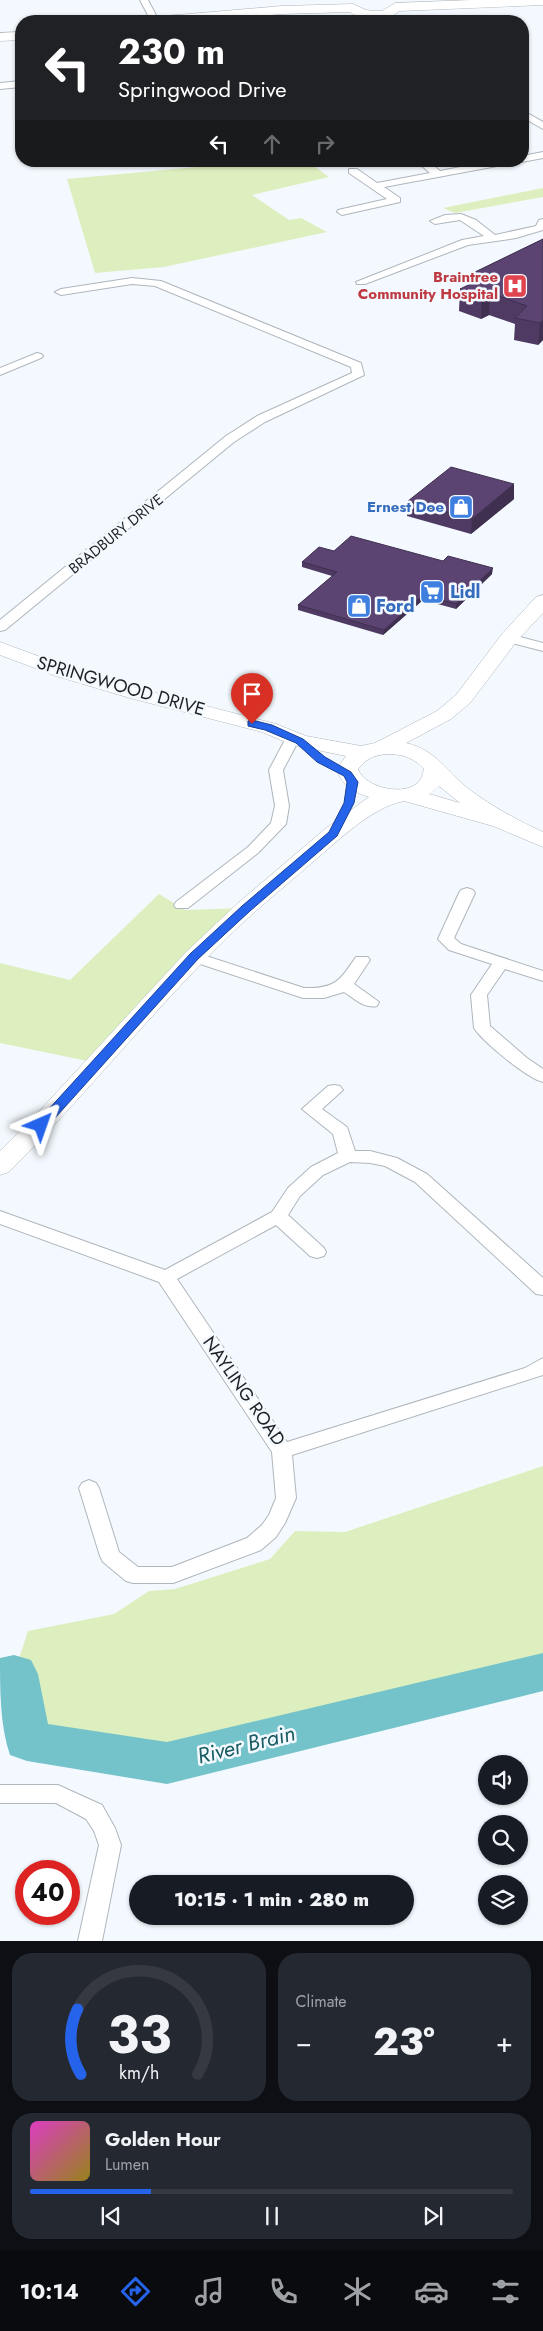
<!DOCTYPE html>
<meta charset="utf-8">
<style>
body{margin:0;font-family:Jost,sans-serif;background:#242831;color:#f1f3f6;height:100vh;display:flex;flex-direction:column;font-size:19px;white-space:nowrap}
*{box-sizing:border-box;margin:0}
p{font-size:16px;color:#9ea1a6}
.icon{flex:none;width:28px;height:28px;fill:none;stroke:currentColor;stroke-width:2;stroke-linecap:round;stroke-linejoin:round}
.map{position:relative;height:1941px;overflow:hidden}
.side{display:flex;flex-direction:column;gap:12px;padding:12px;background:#0d0f14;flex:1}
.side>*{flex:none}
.top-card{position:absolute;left:15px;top:15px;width:514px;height:152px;border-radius:20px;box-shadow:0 1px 4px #0004;background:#202124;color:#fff;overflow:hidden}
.tools{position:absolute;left:478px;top:1755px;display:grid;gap:10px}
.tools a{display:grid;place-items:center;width:50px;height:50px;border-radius:50%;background:#171b24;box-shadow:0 1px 4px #0004;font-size:25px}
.speed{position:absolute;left:15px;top:1860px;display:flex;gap:10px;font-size:25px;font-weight:700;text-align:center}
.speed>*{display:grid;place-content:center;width:65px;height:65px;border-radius:50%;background:#171b24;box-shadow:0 1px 4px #0004;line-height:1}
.speed .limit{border:8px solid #d22;background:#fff;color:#111}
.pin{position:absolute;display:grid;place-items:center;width:42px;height:42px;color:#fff;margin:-51px -21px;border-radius:50% 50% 50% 0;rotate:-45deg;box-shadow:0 0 5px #0007}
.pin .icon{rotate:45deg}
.me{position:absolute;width:55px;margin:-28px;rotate:43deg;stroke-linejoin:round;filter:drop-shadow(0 0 4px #0008)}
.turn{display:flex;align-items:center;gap:18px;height:105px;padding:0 20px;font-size:22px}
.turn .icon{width:65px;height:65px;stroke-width:2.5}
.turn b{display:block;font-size:35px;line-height:42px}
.lanes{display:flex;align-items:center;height:48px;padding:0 20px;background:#0003;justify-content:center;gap:25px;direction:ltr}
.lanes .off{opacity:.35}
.big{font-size:38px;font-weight:800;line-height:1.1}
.side .card{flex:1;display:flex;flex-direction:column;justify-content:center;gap:8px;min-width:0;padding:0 18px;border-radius:20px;background:#242831}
.side .dial{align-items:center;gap:0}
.dial svg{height:130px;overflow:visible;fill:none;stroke:#363941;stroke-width:7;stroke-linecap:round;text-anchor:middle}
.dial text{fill:#f1f3f6;stroke:none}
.song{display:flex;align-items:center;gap:15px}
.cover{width:60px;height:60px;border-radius:8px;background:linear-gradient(135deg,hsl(310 70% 55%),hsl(50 70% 35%))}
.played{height:5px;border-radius:2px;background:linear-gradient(90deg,#2563eb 25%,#363941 25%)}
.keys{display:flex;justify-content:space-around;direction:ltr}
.heat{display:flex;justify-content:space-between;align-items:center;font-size:28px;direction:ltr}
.side .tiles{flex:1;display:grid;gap:12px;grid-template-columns:1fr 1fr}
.card:last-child{grid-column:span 2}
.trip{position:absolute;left:129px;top:1875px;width:285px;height:50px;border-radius:25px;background:#171b24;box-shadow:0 1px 4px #0004;font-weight:800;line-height:50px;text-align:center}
.menu{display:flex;height:80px;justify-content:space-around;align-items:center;background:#090b0e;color:#9ea1a6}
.menu .icon{width:35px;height:35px}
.menu .selected{color:#2563eb}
.menu b{font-size:22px;color:#f1f3f6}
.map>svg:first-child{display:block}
.green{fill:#deefbf}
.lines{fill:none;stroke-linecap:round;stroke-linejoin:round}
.river{fill:#74c3cb;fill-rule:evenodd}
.street-casing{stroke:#afb6bc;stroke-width:2}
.secondary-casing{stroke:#afb6bc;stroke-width:1}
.street{fill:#fff;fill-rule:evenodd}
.secondary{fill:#fff;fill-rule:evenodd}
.wall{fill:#4e3a62}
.shaded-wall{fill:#403050}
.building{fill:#5b4472;stroke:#403050}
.route{fill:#2563eb;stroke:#184099}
.labels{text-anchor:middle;stroke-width:5;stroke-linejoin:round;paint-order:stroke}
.far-health-label{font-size:15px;font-weight:bold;fill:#be3a42;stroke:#f3f9fe;text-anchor:end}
.far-shop-label{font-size:15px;font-weight:bold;fill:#366cbe;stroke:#f3f9fe;text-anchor:end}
.far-street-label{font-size:15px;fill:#1e2123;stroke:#f3f9fe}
.shop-label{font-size:18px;font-weight:bold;fill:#366cbe;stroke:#f3f9fe;text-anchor:start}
.street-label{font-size:18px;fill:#1e2123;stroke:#f3f9fe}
.near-water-label{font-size:22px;font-style:italic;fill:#185c62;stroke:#f3f9fe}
</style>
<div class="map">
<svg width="543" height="1941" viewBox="0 0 543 1941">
<rect width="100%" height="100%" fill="#f3f9fe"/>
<!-- green -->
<g class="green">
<path d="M261,161H307L329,177L252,195L289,220L301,218L327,232L164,267L95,273L67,179Z"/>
<path d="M543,188V197L455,213L443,208Z"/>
<path d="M159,894L185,910L246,908L97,1063L0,1043V963L70,980Z"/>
<path d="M543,1466V1672L167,1763L27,1741L14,1674L28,1631L114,1614L149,1591L175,1589L270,1559L295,1531L345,1532Z"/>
</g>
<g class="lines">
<!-- river -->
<path class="river" d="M543,1653V1691L167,1784L27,1761L10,1755C0,1726 0,1690 0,1658L14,1655L31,1660L38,1674L48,1724L167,1742Z"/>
<defs>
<g id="street">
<path d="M140,0H148L159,21H151Z"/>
<path d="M374,12L386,21H377L370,15Z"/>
<path d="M21,81V87L0,89V83Z"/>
<path d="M522,110L543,122V129L522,117Z"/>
<path d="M543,152V158L522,162L519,161H522V156Z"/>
<path d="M416,161H428L440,171L491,161H513L508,164L384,187L400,198V202L342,215L337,212L338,210L387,199L349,173V169H357L377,183L430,173Z"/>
<path d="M461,214L476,220L495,235L536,226L539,220L543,219V230L516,238L468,245L365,284H357L356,282L462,240L484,236L460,220L435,224L430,221L445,215Z"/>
<path d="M132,278L161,281L361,363L364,375L265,422L234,442L5,630L0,631V620L226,436L257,416L352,373L351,367L155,286L132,284L61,295L55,292L61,289Z"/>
<path d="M37,353L41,354L43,356L41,358L0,375V368Z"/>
<path d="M509,634L543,643V651L504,641L502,638Z"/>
<path d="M293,734L300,738L283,770L289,806L286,824L258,853L188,908H176L174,905L176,902L248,847L271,823L275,806L269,770L286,738Z"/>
<path d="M467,888L473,890L475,893L454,938L461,944L543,971V981L505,969L487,995L490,1026L527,1058L543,1069V1082C527,1078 483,1042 474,1028L471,995L492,964L449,950L438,939L459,893L461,890Z"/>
<path d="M194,952L304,988C336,989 340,980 356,957H368L370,960L354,984L379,1002L377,1006C364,1009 354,998 344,992L324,998H303L188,960L186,957L188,954Z"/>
<path d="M334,1085L340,1086L343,1090L322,1109L347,1127L355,1151H370L397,1158L427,1174L543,1278V1295L536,1294L415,1182L385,1166L370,1163L350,1162L323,1175L300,1196L288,1215L324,1248L326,1252L324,1256L317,1258L310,1256L276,1225L177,1279L287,1442L525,1368L543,1358V1375L292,1455L296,1498L285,1523L276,1537L261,1550L173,1583H133L126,1581L103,1562L100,1556L79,1488L82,1483L89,1480L96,1483L99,1488L119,1552L138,1567H172L247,1538L262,1525L269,1515L276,1498L272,1452L159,1282L0,1224V1211L165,1270L272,1212L288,1188L311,1167L338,1153L333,1134L302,1109L328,1086Z"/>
<path d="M0,1785H58L102,1805L115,1828L121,1845L102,1941H78L99,1845L94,1831L86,1819L56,1803H0Z"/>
</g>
<g id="secondary">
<path d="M472,0H543V5L399,11C388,23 363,21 350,12L282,14L196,21H146L153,17L282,6L353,4L366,10L375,11H382L395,3Z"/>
<path d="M21,32V40L0,41V33Z"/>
<path d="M543,595V613L516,642L470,703L451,719L406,743C437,750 446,772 470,790C493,807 517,820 543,832V847L493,826L404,801C372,807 339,840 314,861C276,894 236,926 202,963C136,1031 76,1105 9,1172L0,1175V1151L32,1119L186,952L238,903L325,829L369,797C353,792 342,786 337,769L346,756L293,745L262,732L130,698L56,676L0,655V642L70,668L144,690L276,724L306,736L361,746L375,743L437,711L456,695L502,634L536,597ZM392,754C405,755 415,759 424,769C423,772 422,778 420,780C408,798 364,788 358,769C367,757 377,754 392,754ZM439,786L460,803L429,794Z"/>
</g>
</defs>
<!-- street casing -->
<use href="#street" class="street-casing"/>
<!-- secondary casing -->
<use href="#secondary" class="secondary-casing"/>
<!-- street -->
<use href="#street" class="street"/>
<!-- secondary -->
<use href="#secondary" class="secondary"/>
</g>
<!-- wall -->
<g class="wall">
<path d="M543,239V340L538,345L514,340L515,324L489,315L481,319L459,311L460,289L472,284L473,273Z"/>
<path d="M514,484V499L471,534L407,516L408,501Z"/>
<path d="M334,551L492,574L456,609L423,600L383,635L298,610V605L332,576L302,567V562Z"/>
</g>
<!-- shaded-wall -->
<g class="shaded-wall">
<path d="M490,293L489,315L481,319L482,297Z"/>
<path d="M543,320V340L538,345L540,323Z"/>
<path d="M514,484V499L471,534L472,519Z"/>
<path d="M493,568L492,574L456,609V604Z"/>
<path d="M423,595V600L383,635L384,630Z"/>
</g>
<!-- building -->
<g class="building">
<path d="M543,239V320L540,323L515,318L527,306L490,293L482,297L460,289L485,277L473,273Z"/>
<path d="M451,467L514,484L472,519L408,501Z"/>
<path d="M351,536L443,561L448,556L493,568L456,604L423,595L384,630L298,605L337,572L302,562L319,547L334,551Z"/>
</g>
<!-- route -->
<path class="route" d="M252,720L272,725L303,739L325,757L351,772L358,782L354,803L337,836L250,911L198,959L46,1128H37L35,1125L37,1122L190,954L242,906L329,832L344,803L347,782L344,776L317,762L296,743L265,730L248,726V721Z"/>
<!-- icons -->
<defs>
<symbol id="hospital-square" viewBox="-11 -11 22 22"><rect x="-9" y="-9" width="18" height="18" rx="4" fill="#e0444e" stroke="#f3f9fe"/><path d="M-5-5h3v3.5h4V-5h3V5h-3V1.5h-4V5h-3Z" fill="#fff"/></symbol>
<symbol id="shop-square" viewBox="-11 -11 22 22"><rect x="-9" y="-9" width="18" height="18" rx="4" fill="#3f7fe0" stroke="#f3f9fe"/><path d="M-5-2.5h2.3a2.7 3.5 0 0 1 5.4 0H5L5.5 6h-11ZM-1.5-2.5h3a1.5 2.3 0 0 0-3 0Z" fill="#fff"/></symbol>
<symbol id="supermarket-square" viewBox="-11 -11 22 22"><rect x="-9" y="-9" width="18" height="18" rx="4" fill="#3f7fe0" stroke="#f3f9fe"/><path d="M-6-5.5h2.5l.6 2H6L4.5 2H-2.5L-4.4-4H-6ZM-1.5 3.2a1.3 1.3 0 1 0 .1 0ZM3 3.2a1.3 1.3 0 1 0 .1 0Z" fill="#fff"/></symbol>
</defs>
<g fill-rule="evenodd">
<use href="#hospital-square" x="501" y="272" width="28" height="28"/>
<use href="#shop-square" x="447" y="493" width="28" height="28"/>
<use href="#supermarket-square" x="418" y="578" width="28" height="28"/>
<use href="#shop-square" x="345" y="592" width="28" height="28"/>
</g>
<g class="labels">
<!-- far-health labels -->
<g class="far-health-label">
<text x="498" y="282">Braintree<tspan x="498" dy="17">Community Hospital</tspan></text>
</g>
<!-- far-shop labels -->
<g class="far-shop-label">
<text x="444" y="512">Ernest Doe</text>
</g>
<!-- far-street labels -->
<g class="far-street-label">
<text transform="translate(116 534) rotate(-39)" y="5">BRADBURY DRIVE</text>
</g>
<!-- shop labels -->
<g class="shop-label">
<text x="450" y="598">Lidl</text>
<text x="376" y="612">Ford</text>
</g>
<!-- street labels -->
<g class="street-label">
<text transform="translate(121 686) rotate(16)" y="6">SPRINGWOOD DRIVE</text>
<text transform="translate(244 1391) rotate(55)" y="6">NAYLING ROAD</text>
</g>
<!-- near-water labels -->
<g class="near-water-label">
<text transform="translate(246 1744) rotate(-14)" y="8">River Brain</text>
</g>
</g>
</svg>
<div class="tools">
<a><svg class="icon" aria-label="sound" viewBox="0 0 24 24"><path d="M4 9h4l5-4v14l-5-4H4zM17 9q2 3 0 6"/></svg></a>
<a><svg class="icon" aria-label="search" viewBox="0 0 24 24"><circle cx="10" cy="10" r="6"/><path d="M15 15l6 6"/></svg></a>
<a><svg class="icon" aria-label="layers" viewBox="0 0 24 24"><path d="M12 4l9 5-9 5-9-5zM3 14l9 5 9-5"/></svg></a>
</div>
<div class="speed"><div class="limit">40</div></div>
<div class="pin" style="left:252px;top:724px;background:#d93025"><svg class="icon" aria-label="arrive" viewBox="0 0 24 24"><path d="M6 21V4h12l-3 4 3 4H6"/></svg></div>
<svg class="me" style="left:41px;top:1125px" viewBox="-20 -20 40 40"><path d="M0-17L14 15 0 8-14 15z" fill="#2563eb" stroke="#fff" stroke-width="4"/></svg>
<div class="trip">10:15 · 1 min · 280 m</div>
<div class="top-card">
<div class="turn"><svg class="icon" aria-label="left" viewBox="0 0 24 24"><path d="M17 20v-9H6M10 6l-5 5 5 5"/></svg><div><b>230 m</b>Springwood Drive</div></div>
<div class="lanes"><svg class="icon" aria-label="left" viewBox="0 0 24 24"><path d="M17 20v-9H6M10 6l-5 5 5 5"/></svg><svg class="icon off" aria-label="ahead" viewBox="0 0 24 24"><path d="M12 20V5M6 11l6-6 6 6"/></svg><svg class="icon off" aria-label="right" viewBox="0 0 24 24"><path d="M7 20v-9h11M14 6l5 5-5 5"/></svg></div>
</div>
</div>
<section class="side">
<div class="tiles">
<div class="card dial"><svg viewBox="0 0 100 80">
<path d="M14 69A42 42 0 1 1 86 69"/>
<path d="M14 69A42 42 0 0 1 12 29" stroke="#2563eb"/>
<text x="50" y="56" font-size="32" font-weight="700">33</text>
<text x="50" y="72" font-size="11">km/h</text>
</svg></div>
<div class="card"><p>Climate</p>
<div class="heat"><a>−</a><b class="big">23°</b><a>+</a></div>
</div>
<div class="card">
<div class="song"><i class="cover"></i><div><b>Golden Hour</b><p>Lumen</p></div></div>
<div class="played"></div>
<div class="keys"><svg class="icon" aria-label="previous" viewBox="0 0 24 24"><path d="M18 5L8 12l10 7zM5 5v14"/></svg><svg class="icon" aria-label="pause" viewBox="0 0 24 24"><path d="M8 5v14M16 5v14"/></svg><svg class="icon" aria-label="next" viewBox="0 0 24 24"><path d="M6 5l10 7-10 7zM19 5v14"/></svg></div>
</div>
</div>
</section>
<nav class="menu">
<b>10:14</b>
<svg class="icon selected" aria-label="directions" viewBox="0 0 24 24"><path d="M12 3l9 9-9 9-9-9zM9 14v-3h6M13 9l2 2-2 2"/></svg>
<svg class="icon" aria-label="music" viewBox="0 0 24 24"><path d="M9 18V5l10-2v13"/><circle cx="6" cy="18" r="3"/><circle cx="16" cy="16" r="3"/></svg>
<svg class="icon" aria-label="phone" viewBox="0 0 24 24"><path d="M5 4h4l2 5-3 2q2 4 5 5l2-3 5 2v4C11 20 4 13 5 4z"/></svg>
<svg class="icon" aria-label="climate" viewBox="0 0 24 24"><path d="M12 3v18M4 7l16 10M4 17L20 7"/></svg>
<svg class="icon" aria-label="car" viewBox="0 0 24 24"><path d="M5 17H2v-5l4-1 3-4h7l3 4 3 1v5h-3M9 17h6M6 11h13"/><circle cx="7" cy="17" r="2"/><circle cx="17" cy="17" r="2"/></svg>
<svg class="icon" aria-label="filters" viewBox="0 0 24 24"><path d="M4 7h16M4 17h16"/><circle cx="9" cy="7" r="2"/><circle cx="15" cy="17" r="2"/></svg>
</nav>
